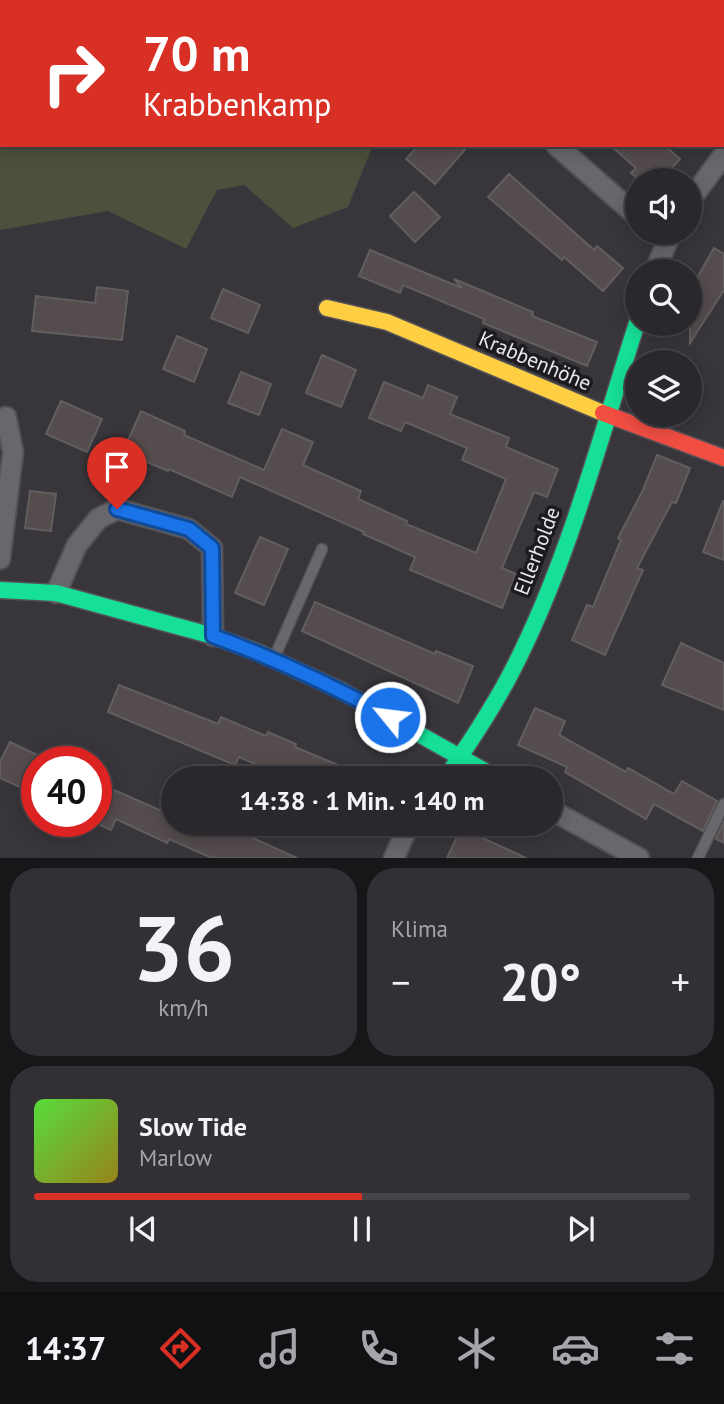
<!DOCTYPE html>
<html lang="de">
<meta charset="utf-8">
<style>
body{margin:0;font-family:"PT Sans",sans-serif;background:#323034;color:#f1f3f6;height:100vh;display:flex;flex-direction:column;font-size:26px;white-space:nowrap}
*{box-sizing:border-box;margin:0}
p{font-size:23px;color:#a5a6a9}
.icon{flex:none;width:38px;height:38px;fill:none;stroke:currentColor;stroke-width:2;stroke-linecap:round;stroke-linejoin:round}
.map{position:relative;height:858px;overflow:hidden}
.sheet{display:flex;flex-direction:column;gap:10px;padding:10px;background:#171618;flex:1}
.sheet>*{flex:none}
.hud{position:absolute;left:0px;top:0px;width:724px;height:147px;box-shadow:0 4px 18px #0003,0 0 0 2px #464448;background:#d93025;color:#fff;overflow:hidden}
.fabs{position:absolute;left:625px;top:168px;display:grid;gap:14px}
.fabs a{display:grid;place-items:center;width:77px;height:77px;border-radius:50%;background:#2a282c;box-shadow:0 4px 18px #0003,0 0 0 2px #464448;font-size:35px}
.speed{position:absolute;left:21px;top:746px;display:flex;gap:14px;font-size:35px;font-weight:700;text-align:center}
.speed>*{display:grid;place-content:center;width:91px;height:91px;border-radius:50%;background:#2a282c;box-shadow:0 4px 18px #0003,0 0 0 2px #464448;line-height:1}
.speed .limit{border:10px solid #d22;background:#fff;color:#111}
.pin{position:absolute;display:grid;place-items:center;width:60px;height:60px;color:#fff;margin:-72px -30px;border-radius:50% 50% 50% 0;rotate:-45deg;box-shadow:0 0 7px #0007}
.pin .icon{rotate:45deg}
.me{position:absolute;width:77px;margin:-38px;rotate:299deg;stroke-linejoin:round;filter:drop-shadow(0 0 5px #0008)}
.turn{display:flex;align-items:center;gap:24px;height:147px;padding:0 28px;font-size:32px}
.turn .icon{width:91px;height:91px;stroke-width:2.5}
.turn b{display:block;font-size:49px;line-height:60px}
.big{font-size:52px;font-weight:800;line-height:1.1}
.sheet .widget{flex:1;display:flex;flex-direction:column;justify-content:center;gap:10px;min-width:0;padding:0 24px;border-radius:28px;background:#323034}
.sheet .dial{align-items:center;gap:0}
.dial b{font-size:91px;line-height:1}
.song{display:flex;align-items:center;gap:21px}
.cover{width:84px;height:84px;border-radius:10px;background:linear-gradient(135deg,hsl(110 70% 55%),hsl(50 70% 35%))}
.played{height:7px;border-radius:4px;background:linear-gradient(90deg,#d93025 50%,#464448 50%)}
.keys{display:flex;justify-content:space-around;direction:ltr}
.heat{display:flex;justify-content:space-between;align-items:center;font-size:38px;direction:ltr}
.sheet .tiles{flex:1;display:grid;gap:10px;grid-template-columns:1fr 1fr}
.widget:last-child{grid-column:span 2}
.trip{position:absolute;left:161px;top:766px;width:402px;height:70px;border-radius:35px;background:#2a282c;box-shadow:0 4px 18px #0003,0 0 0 2px #464448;font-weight:800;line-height:70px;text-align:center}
.menu{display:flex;height:112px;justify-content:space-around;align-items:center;background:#111012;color:#a5a6a9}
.menu .icon{width:49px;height:49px}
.menu .active{color:#d93025}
.menu b{font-size:32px;color:#f1f3f6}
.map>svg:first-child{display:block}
.green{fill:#4e503d}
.building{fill:#544c4d;stroke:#615e60;stroke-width:2}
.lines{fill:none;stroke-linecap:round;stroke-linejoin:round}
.lane-casing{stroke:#545257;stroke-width:13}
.street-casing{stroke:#545257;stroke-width:23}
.fast-casing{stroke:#545257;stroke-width:19}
.slow-casing{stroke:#545257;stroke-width:19}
.jam-casing{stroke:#545257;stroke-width:19}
.lane{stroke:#68676b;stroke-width:10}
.street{stroke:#68676b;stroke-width:19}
.fast{stroke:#16e098;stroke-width:16}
.slow{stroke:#ffcf43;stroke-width:16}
.jam{stroke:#f24e42;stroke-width:16}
.route-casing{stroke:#114b97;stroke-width:18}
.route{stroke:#1a73e8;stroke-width:12}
.labels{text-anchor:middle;stroke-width:7;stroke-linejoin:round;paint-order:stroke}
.street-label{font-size:21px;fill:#eae7ee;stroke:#1d1b20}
</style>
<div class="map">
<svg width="724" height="858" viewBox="0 0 724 858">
<rect width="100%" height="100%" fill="#38353b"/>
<!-- green -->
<path class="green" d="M0,0H459L2,2V145H373L348,207L293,228L244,185L217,190L186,249L108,211L0,230Z"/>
<!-- building -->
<g class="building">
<path d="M419,145H469L435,184L406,159Z"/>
<path d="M610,145H664L680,159L661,180H639L631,173L636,168Z"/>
<path d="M509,174L594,250L597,246L623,268L603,291L564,257L562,260L488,197Z"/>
<path d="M414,192L440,217L415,242L390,216Z"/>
<path d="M714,248L724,254V290L690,343V290Z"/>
<path d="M370,250L462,288L454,279L533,312L532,316L597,342L587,366L483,323L484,319L403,285L400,293L359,276Z"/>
<path d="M97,287L128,291L122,340L32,331L36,296L95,303Z"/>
<path d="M223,289L260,305L248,333L211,318Z"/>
<path d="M177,336L207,349L194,382L163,369Z"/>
<path d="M322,355L356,370L341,407L306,393Z"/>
<path d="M241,372L271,384L259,415L228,403Z"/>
<path d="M384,382L423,398L428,385L457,397L450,414L509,438L506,447L558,469L547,497L534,492L502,568L516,574L502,608L410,570L415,557L363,534L364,532L240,477L232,497L169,469L168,471L123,452L141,411L185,431L184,435L264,470L282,429L313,442L303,465L361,491L358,499L407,521L406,524L476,553L506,479L462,460L467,448L405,422L401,431L369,418Z"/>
<path d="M61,401L102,419L87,452L46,434Z"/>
<path d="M657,455L690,468L676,503L672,502L637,568L643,570L605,655L572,640L587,605L593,607L621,540L618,538L642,492Z"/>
<path d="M30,491L56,494L51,531L25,528Z"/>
<path d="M723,501L724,502V560L703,552Z"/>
<path d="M260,537L288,549L264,605L235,593Z"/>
<path d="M315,602L435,654L436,651L473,666L458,703L302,631Z"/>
<path d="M681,643L724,663V710L662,685Z"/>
<path d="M119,685L218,724L221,717L266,736L268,732L296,744L295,747L343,767L338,779H292L239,757L235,765L108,712Z"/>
<path d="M535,708L565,721L559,735L626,772L628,768L674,794L682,781L717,801L703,831L654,804L646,819L565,772L567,767L518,745Z"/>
<path d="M10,742L37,755V795L0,778V762Z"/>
<path d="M96,782L173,816V824H222L297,858H212L169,839L167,843L116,819L111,830L96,823Z"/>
<path d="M724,821V843L716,839Z"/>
<path d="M461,828L526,858H447Z"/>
</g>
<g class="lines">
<defs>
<g id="lane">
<path d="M275,656L322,549"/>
<path d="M698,858L724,804"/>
</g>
<g id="street">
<path d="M712,0L714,2"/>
<path d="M556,145L637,216"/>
<path d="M690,201L724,154"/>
<path d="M655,271L671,233"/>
<path d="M0,559L13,452L6,417"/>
<path d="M56,593L77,545L98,519L117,509L189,529L212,548L213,636"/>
<path d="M551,810L639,858"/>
<path d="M394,858L409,824"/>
</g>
<g id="fast">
<path d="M0,590L56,593L213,636L257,652L342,691L499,779"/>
<path d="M445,779C468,745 491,711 510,675C568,564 599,441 637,323"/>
</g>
<path id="slow" d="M327,308L387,322L603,413"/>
<path id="jam" d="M603,413L724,458"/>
</defs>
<!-- lane casing -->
<use href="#lane" class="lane-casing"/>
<!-- street casing -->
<use href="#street" class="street-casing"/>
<!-- fast casing -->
<use href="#fast" class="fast-casing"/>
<!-- slow casing -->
<use href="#slow" class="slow-casing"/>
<!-- jam casing -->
<use href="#jam" class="jam-casing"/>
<!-- lane -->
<use href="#lane" class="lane"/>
<!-- street -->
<use href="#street" class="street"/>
<!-- fast -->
<use href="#fast" class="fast"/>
<!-- slow -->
<use href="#slow" class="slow"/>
<!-- jam -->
<use href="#jam" class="jam"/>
</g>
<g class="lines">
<defs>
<path id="route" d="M117,509L189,529L212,548L213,636C274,658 333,686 390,717"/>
</defs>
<!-- route casing -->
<use href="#route" class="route-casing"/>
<!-- route -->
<use href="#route" class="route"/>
</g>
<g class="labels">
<!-- street labels -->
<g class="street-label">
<text transform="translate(535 361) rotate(23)" y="7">Krabbenhöhe</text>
<text transform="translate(537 551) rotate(-69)" y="7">Ellerholde</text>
</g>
</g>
</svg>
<div class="fabs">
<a><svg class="icon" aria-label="sound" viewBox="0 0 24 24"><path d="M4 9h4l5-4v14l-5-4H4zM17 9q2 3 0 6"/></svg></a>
<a><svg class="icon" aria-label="search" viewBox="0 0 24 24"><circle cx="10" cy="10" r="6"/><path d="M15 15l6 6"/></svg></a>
<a><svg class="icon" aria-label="layers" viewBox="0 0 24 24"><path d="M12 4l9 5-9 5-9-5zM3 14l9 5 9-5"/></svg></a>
</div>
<div class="speed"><div class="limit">40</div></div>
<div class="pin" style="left:117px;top:509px;background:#d93025"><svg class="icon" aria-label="arrive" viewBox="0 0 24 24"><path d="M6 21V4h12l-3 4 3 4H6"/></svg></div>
<svg class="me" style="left:390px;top:717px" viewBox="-20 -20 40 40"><circle r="17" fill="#1a73e8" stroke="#fff" stroke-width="3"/><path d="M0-11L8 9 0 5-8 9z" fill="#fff"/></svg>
<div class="trip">14:38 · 1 Min. · 140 m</div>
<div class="hud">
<div class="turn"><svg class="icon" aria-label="right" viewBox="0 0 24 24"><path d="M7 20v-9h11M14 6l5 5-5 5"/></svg><div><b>70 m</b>Krabbenkamp</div></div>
</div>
</div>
<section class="sheet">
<div class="tiles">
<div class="widget dial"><b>36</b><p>km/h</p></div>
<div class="widget"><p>Klima</p>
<div class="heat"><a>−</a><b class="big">20°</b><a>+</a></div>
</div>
<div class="widget">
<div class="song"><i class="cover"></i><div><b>Slow Tide</b><p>Marlow</p></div></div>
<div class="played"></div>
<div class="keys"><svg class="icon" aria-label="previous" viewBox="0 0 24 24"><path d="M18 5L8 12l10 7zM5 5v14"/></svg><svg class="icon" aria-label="pause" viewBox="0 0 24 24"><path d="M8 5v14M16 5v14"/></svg><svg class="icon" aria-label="next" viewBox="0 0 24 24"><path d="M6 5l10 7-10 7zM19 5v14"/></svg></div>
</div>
</div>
</section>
<nav class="menu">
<b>14:37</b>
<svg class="icon active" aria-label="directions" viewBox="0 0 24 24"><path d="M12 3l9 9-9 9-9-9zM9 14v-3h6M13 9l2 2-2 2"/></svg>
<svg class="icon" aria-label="music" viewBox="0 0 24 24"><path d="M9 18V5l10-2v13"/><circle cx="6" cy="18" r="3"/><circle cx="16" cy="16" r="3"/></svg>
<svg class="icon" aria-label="phone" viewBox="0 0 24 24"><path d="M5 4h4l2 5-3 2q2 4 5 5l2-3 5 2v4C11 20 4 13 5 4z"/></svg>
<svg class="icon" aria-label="climate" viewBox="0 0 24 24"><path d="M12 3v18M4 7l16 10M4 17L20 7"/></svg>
<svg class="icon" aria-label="car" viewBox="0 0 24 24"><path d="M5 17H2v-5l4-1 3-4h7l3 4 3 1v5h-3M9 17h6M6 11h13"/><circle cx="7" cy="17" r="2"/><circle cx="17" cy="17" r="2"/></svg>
<svg class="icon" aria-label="filters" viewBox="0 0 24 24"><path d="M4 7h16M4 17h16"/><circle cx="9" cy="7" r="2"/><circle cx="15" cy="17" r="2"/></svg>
</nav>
